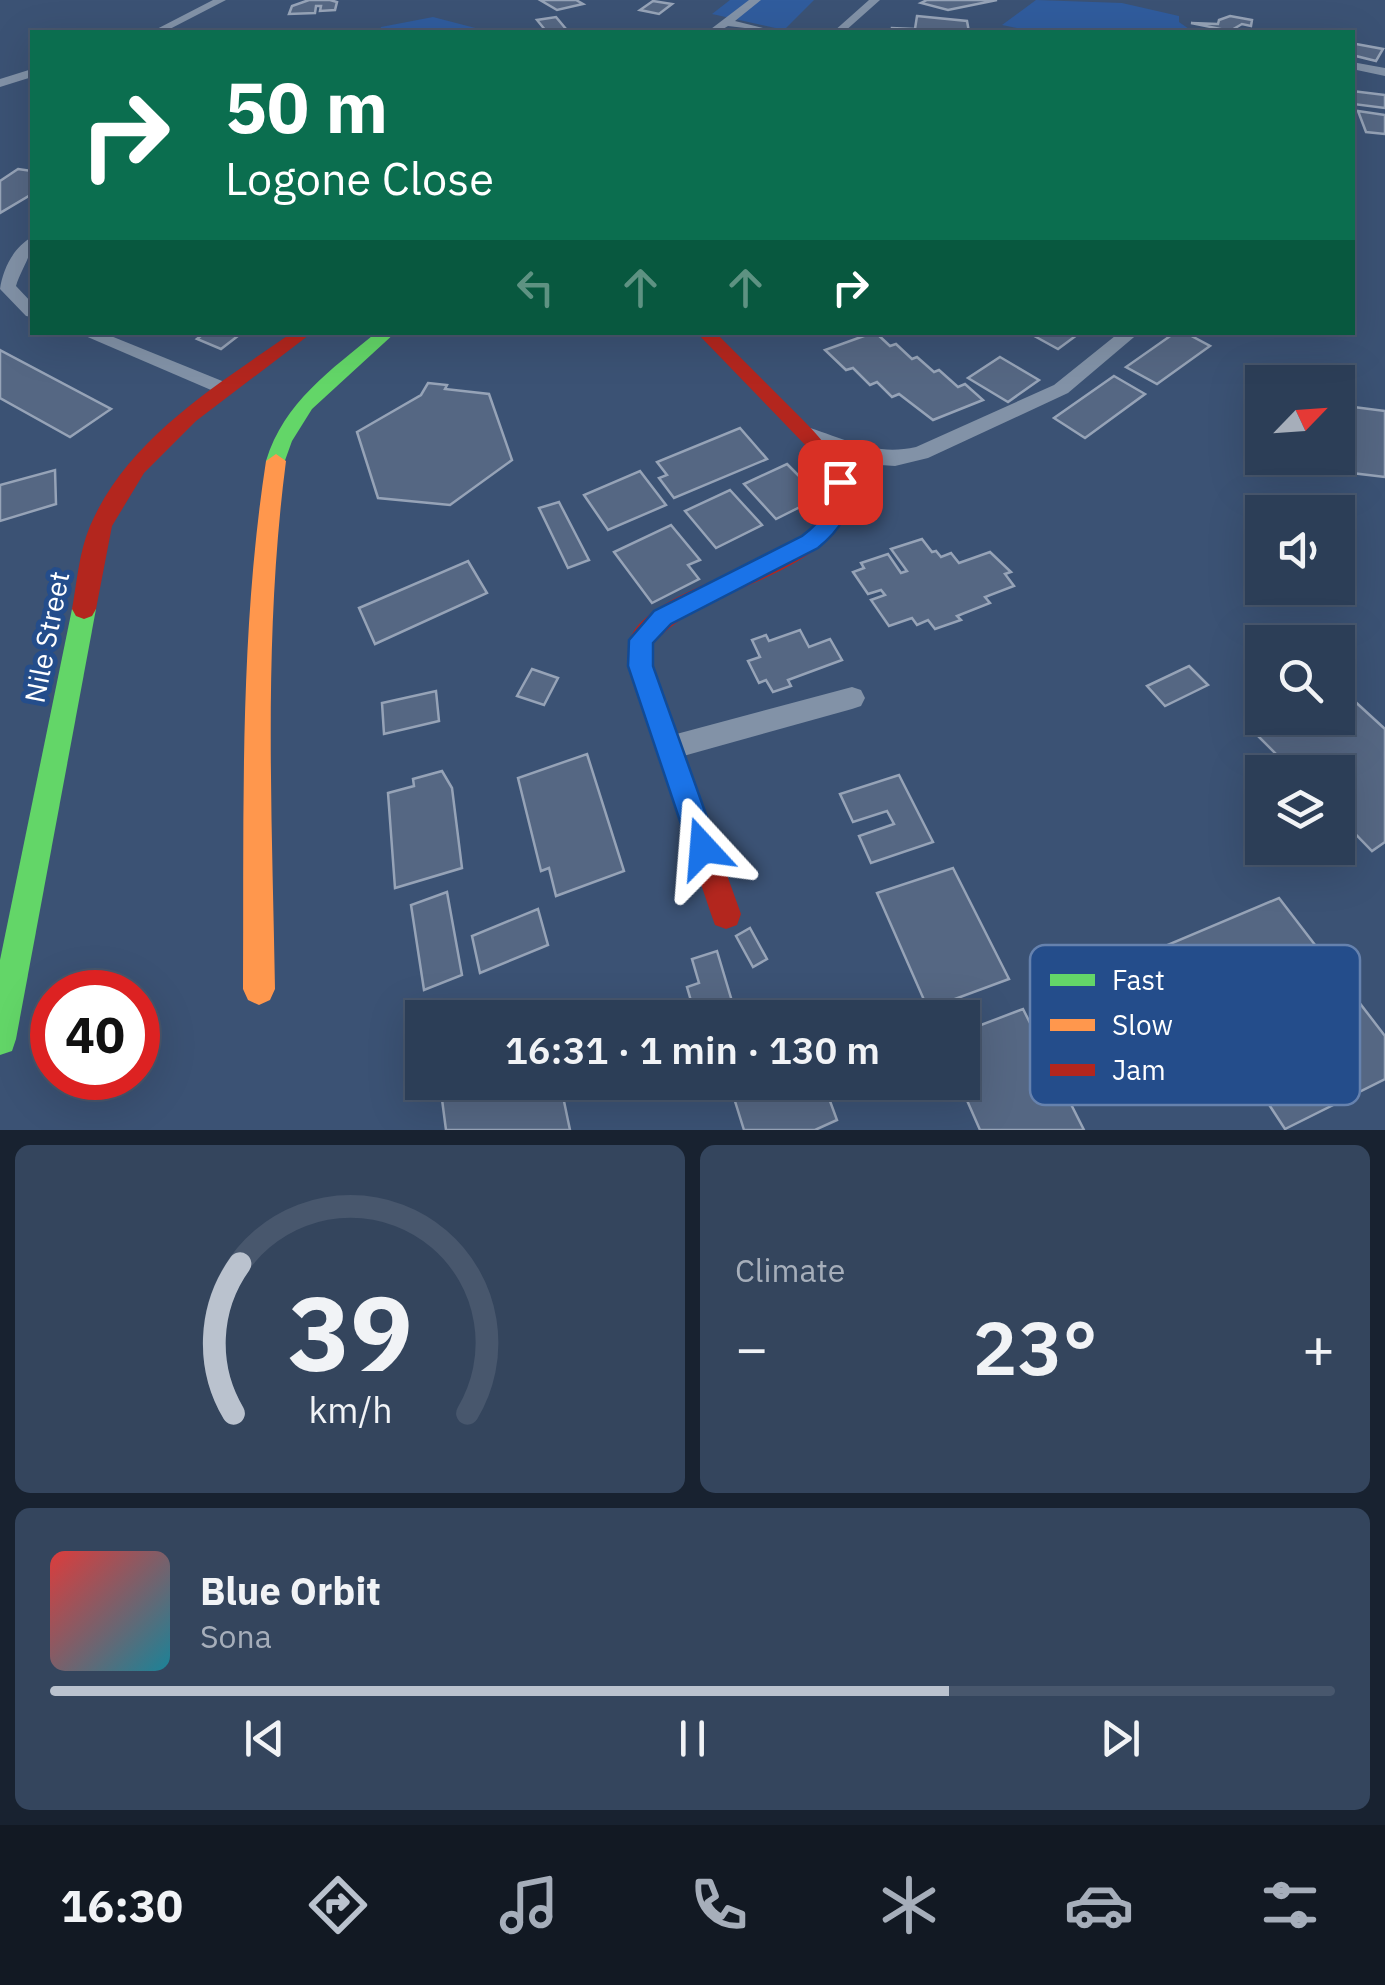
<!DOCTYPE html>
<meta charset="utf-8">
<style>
body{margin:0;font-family:"IBM Plex Sans",sans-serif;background:#34455d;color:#f1f3f6;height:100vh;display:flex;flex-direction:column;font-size:38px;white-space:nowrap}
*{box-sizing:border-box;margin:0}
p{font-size:32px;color:#a6aeba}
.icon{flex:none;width:55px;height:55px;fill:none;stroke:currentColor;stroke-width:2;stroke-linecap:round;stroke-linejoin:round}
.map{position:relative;height:1130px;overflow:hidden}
.side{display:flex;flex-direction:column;gap:15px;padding:15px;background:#182230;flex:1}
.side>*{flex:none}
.guide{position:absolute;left:30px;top:30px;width:1325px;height:305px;border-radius:0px;box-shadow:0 10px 40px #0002,0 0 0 2px #48576d;background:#0b6e4f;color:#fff;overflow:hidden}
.needle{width:65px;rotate:65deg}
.tools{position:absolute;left:1245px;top:365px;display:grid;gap:20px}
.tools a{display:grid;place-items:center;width:110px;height:110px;border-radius:0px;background:#2c3e57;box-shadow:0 10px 40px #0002,0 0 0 2px #48576d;font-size:50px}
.speed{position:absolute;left:30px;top:970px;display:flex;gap:20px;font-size:50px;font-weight:700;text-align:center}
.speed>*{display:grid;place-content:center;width:130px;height:130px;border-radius:50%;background:#2c3e57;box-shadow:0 10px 40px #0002,0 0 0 2px #48576d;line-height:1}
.speed .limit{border:15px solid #d22;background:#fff;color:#111}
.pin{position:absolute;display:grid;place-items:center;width:85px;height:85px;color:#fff;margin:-42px;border-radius:20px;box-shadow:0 5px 15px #0006}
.me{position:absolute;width:110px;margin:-55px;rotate:341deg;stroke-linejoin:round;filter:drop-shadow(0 0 8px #0008)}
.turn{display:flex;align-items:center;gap:35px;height:210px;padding:0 30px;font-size:45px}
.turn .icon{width:130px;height:130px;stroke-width:2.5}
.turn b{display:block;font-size:70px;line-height:85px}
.lanes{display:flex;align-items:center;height:95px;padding:0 30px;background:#0003;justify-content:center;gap:50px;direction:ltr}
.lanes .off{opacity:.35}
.big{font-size:75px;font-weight:600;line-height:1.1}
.side .tile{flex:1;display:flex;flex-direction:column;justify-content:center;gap:15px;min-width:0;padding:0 35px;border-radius:15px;background:#34455d}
.side .dial{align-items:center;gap:0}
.dial svg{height:260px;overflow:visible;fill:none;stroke:#48576d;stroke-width:7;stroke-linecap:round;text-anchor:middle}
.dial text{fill:#f1f3f6;stroke:none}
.song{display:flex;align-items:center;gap:30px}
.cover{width:120px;height:120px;border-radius:15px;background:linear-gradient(135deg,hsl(0 70% 55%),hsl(190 70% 35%))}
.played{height:10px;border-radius:5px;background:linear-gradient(90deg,#bac2ce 70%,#48576d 70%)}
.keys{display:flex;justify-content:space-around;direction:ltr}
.heat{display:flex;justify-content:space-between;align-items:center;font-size:55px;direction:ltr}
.side .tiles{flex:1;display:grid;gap:15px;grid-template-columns:1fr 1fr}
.tile:last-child{grid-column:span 2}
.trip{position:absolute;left:405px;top:1000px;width:575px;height:100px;border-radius:0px;background:#2c3e57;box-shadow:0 10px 40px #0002,0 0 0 2px #48576d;font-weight:600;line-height:100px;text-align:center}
.menu{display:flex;height:160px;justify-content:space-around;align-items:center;background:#121923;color:#a6aeba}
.menu .icon{width:70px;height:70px}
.menu .selected{color:#bac2ce}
.menu b{font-size:45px;color:#f1f3f6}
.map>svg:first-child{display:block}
.green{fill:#305c9d}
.building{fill:#556783;stroke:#96a3b7;stroke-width:2.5}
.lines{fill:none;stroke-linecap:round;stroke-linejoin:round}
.street{fill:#8292a7;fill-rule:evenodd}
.fast{fill:#63d668;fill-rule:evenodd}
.slow{fill:#ff974d;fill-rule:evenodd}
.jam{fill:#b3261e;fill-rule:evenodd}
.route{fill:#1a73e8;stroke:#114b97;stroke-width:2.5}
.labels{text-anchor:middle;stroke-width:10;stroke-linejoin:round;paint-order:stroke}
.street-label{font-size:28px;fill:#fff;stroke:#244d8b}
.key{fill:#244d8b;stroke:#6682ae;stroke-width:2.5}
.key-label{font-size:28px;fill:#fff}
</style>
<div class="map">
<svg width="1385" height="1130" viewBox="0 0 1385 1130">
<rect width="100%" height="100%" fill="#3b5274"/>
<!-- green -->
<g class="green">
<path d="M730,0H814L784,30L712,14Z"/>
<path d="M1036,0L1122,3L1179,16V22L1189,29L1037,32L1002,25Z"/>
<path d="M433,17L483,30L491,32H379L381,27Z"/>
</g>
<!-- building -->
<g class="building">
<path d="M309,0H330L337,2L335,10L320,11L321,6H316L315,13L289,14L292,6Z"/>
<path d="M540,0H576L583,4L557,10Z"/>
<path d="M927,0H997L948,10L921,3Z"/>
<path d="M653,1L672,4L659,14L640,10Z"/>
<path d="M917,16L967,21L969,32H892V28L915,29Z"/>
<path d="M1230,16L1252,20L1251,26L1242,24L1230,31L1191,23L1218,24L1219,20Z"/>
<path d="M556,17L566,29L546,31L537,20Z"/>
<path d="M1356,44L1383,49L1376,61L1352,55Z"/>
<path d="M1352,91L1385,95V108L1353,104Z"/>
<path d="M1358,111L1385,115V134L1366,132Z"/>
<path d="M18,169L32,171V194L0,213V181Z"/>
<path d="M206,332H243L221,349L197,339Z"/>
<path d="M875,332L890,346L896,344L912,359L917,357L934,372L939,370L958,387L965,384L983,400L933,420L899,394L892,397L877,382L870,385L853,368L846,370L825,350Z"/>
<path d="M1027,332H1081L1058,349Z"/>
<path d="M1176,332H1184L1210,346L1157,384L1126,367Z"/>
<path d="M0,350L111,409L70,437L0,398Z"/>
<path d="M1000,357L1039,380L1008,402L968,378Z"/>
<path d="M1114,376L1145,394L1085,438L1054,418Z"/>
<path d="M428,383L447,385L445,389L489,394L512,460L450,505L378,498L357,432L421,395Z"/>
<path d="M1338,405L1385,411V477L1352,473L1338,438Z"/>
<path d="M740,428L767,459L674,498L659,478L667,475L657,462Z"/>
<path d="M787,464L820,497L776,519L744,484Z"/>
<path d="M55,470L56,504L0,521V485Z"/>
<path d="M640,471L666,505L608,530L584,495Z"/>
<path d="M730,490L762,525L716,548L685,511Z"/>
<path d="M559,502L589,560L568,568L539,508Z"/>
<path d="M671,525L700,560L688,565L699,579L652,603L614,552Z"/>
<path d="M922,539L932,552L936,551L941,557L951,553L959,563L990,552L1011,572L1005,574L1014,586L985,597L990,603L957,616L961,620L935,629L928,620L917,625L912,618L889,626L871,600L885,595L881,590L868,594L853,572L864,568L861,563L888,554L901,573L907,571L891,549Z"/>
<path d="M468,561L487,593L375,644L359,608Z"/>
<path d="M800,630L809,647L830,639L842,660L788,680L791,686L773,692L766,680L759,683L748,661L760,657L752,640L766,635L769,641Z"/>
<path d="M1189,666L1208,685L1165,706L1147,686Z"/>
<path d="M532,669L558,678L544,705L517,696Z"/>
<path d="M1338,686L1385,729V842L1372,851L1338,816V772H1294L1254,732L1279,718H1338Z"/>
<path d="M436,691L439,721L384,734L382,703Z"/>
<path d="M587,754L624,871L556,896L549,868L541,871L518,778Z"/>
<path d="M442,771L452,788L462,868L395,888L388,793L414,786L413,779Z"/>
<path d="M899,775L933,842L871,863L859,836L894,824L887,811L853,822L840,794Z"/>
<path d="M1262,784V812L1246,798Z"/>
<path d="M953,868L1009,979L928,1009L877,893Z"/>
<path d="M447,892L462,975L424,990L411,905Z"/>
<path d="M1279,898L1385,1036V1079L1285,1129L1165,946Z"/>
<path d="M538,909L548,945L480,973L472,936Z"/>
<path d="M750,928L767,959L753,967L736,936Z"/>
<path d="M717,951L737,1018H696L687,987L699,983L692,959Z"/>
<path d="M1023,1009L1084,1130H980L959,1082H962V1043L977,1037L973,1028Z"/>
<path d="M445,1082H541L542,1090L560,1082L570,1130H446L440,1084Z"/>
<path d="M729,1082H823L837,1120L815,1130H744Z"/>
</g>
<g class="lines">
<!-- street -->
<g class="street">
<path d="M213,0H226L164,32H151Z"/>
<path d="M749,0H761L735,21L779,32L728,26L718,32H707Z"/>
<path d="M869,0H880L844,32H833Z"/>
<path d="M1352,62L1385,68V76L1352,69Z"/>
<path d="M32,69V77L0,87V79Z"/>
<path d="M32,237C33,255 21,269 16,286L32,303V317L26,316L0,289C3,268 14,247 32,237Z"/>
<path d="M76,332H101L232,385L234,389L232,393H218Z"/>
<path d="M1120,332H1140L1068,393L928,458L895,466L866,464L803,440L800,435L810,428C848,440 875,456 916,447L1054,385Z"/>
<path d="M852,687L861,690L865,698L861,706L852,709L669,760L660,757L656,748L660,739L669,736Z"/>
</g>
<!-- fast -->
<g class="fast">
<path d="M377,332H396L312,409L292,441L283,466H269L266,461C284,402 331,370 377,332Z"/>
<path d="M84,599L92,602L96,609L16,1039L12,1051L0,1055V960L72,609L76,602Z"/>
</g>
<!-- slow -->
<path class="slow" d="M276,454L286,461C263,637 272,812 275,989L270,1000L259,1005L248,1000L243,989C244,812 239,636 266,461Z"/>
<!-- jam -->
<g class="jam">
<path d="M293,332H313L196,421L144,473L112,526L96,609L92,616L84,619L76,616L72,609C77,582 79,552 90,526C128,438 217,385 293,332Z"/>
<path d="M696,332H715C742,359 769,386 796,413C877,492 866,531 763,579C724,597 682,611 653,644L652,666L741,914L737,925L726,929L715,925L711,914L628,666C628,657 627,644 631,636C666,567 888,561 812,452Z"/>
</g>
</g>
<!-- route -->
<path class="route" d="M840,475L850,482C851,513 841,529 818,548L671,624L653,643V666L718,848L713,858L703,862L693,858L689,848L628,666L629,640L654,611L802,536C823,520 830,509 829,482Z"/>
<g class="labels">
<!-- street labels -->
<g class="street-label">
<text transform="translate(47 637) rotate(-79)" y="10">Nile Street</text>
</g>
</g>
<!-- legend -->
<rect x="1030" y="945" width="330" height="160" rx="15" class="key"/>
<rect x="1050" y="974" width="45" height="12" fill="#63d668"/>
<rect x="1050" y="1019" width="45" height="12" fill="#ff974d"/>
<rect x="1050" y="1064" width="45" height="12" fill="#b3261e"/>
<g class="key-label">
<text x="1112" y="990">Fast</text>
<text x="1112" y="1035">Slow</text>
<text x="1112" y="1080">Jam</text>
</g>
</svg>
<div class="tools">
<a><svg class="needle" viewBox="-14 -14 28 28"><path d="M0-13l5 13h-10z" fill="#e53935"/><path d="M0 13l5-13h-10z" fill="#a6aeba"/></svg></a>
<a><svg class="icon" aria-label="sound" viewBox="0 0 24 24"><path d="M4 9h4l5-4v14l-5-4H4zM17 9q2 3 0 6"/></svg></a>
<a><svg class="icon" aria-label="search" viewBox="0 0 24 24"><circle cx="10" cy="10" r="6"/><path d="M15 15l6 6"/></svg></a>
<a><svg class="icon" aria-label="layers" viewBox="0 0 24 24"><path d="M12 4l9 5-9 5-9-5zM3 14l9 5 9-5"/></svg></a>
</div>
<div class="speed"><div class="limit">40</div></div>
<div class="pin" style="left:840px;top:482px;background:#d93025"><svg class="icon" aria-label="arrive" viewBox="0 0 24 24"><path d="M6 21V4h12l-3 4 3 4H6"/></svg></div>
<svg class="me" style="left:703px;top:848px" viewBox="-20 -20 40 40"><path d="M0-17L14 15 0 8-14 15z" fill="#1a73e8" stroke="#fff" stroke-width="4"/></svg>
<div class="trip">16:31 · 1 min · 130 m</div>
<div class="guide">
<div class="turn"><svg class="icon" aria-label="right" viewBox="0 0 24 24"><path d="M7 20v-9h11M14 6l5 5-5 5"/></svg><div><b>50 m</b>Logone Close</div></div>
<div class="lanes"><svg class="icon off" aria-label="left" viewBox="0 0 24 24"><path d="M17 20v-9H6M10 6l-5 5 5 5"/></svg><svg class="icon off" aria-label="ahead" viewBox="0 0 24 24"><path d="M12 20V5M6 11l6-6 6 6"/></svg><svg class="icon off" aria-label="ahead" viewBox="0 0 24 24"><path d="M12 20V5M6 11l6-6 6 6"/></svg><svg class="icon" aria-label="right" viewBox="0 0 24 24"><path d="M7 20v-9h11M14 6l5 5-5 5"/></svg></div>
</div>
</div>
<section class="side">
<div class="tiles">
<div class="tile dial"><svg viewBox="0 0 100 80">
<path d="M14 69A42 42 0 1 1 86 69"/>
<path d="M14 69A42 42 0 0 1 16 23" stroke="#bac2ce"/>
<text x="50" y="56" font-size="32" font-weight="700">39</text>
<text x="50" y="72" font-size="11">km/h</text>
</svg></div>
<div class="tile"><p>Climate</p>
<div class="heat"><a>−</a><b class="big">23°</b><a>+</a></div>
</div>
<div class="tile">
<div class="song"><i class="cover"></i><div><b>Blue Orbit</b><p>Sona</p></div></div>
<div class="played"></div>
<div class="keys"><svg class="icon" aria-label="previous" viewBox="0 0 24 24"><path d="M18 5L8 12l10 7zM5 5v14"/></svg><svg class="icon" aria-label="pause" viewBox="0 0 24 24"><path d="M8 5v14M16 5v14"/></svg><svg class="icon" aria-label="next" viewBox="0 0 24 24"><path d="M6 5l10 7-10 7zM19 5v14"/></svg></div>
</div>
</div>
</section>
<nav class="menu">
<b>16:30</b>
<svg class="icon selected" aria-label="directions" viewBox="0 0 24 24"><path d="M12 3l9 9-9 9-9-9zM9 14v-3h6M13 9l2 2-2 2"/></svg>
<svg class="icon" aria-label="music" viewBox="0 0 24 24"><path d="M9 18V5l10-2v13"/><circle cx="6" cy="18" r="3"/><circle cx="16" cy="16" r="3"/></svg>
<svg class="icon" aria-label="phone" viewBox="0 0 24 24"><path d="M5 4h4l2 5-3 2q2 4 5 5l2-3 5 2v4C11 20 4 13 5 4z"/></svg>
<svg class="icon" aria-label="climate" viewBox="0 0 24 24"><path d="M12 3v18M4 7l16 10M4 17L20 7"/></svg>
<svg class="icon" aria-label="car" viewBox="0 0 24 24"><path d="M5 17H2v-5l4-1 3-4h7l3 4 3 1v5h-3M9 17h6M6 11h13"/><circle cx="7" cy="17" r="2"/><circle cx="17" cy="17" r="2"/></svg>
<svg class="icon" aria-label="filters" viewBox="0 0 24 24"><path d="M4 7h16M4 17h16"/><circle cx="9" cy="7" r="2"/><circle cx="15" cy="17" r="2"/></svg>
</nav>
